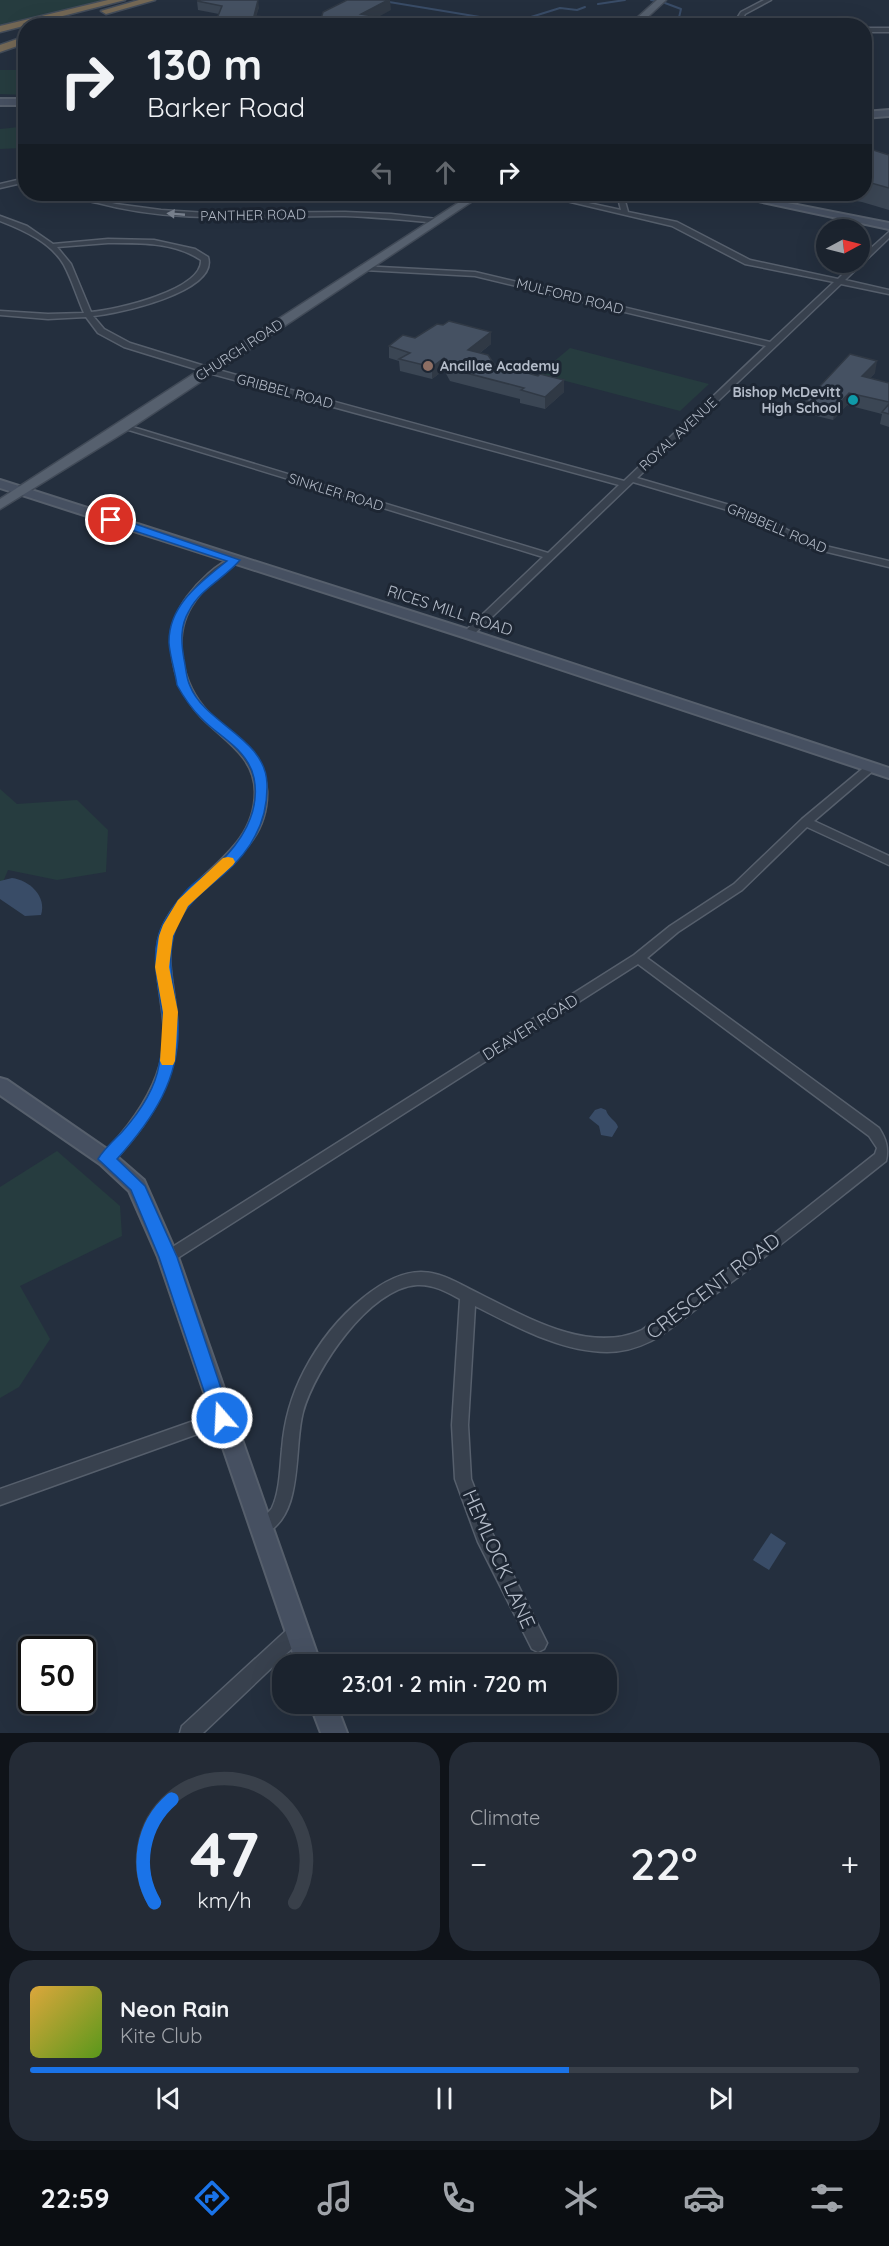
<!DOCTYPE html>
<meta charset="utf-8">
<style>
body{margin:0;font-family:Quicksand,sans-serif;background:#242b36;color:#f1f3f6;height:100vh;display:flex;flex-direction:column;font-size:22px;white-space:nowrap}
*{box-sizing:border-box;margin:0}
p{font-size:20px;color:#a0a4aa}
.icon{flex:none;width:33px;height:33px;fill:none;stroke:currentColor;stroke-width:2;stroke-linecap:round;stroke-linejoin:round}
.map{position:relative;height:1733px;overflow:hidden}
.panel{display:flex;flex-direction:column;gap:9px;padding:9px;background:#0f1319;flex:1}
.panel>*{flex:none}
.guide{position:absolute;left:18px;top:18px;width:854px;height:183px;border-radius:24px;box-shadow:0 6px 24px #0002,0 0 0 2px #39404a;background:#1b232e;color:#f1f3f6;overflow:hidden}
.needle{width:39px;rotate:83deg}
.buttons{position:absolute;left:816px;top:219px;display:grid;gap:12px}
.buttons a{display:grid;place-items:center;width:54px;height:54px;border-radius:50%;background:#1b232e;box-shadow:0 6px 24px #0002,0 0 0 2px #39404a;font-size:30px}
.speed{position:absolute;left:18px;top:1636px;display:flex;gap:12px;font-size:30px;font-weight:700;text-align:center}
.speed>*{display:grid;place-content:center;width:78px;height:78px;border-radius:50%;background:#1b232e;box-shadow:0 6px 24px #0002,0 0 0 2px #39404a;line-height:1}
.speed .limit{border:3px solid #111;border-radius:9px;background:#fff;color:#111}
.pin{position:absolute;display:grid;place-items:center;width:51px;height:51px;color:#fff;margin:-26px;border:3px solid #fff;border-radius:50%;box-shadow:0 2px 6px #0007}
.me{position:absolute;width:66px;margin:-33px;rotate:341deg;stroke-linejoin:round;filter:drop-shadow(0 0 4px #0008)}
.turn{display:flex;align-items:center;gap:21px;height:126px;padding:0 30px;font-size:27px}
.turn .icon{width:78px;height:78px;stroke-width:2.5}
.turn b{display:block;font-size:42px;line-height:51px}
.lanes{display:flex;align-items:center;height:57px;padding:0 30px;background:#0003;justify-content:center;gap:30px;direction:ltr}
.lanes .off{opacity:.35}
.big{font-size:45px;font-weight:600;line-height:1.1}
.panel .card{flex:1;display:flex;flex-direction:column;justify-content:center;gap:9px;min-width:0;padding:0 21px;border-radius:24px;background:#242b36}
.panel .dial{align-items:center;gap:0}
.dial svg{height:156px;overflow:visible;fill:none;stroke:#39404a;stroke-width:7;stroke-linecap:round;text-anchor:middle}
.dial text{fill:#f1f3f6;stroke:none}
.song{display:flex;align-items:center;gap:18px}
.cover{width:72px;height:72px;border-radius:9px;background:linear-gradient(135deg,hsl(40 70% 55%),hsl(90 70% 35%))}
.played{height:6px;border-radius:3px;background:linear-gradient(90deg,#1a73e8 65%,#39404a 65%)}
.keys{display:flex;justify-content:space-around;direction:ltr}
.heat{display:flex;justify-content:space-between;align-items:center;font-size:33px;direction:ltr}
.panel .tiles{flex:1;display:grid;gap:9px;grid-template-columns:1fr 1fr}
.card:last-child{grid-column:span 2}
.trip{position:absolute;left:272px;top:1654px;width:345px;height:60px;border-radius:24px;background:#1b232e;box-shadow:0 6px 24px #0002,0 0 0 2px #39404a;font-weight:600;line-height:60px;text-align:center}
.menu{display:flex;height:96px;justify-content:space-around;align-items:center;background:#0b0e12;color:#a0a4aa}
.menu .icon{width:42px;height:42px}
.menu .on{color:#1a73e8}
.menu b{font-size:27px;color:#f1f3f6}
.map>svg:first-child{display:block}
.green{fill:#263c3f}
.water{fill:#394c67}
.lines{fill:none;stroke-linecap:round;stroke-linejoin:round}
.stream{stroke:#394c67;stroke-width:2}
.street-casing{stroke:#565f6c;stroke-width:3}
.secondary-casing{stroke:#565f6c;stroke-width:4}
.primary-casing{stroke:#414a57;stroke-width:3}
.highway-casing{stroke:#434c59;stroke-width:3}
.street{fill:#38414e;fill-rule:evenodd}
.secondary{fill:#465061;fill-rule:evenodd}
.primary{fill:#56606e;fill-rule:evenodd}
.highway{fill:#746855;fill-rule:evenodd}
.wall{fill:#3b4654}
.shaded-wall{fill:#303945}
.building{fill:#455162;stroke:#303945;stroke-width:1.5}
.oneway{fill:#7c8592}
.route{fill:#1a73e8;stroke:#114b97;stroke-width:1.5}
.slow{fill:#f59e0b}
.education-dot{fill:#8d6e63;stroke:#1d2633;stroke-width:2}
.culture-dot{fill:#0f9aa8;stroke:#1d2633;stroke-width:2}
.labels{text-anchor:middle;stroke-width:6;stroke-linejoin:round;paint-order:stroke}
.far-street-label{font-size:14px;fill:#b4bcc9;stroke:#1d2633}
.far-poi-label{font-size:14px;font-weight:bold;fill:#b4bcc9;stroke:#1d2633;text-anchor:start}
.street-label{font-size:16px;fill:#b4bcc9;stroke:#1d2633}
.near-street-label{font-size:20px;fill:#b4bcc9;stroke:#1d2633}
</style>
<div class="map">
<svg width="889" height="1733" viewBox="0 0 889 1733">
<rect width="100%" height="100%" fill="#242f3e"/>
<!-- green -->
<g class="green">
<path d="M0,0H112L0,26Z"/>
<path d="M0,70H25V95L0,94Z"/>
<path d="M19,127L22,148L0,149V129Z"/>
<path d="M570,348L709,384L680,411L539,374Z"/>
<path d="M0,789L17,804L77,800L108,830L106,872L57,880L8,870L0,889Z"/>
<path d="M57,1151L120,1206L122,1236L20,1286L50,1339L19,1387L0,1398V1187Z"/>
</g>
<!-- water -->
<g class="water">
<path d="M12,878C29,880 47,896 41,915L25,916L0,899V881Z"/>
<path d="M601,1108L606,1110C608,1118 616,1120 618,1127L612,1137L601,1135L599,1126L589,1118L595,1110Z"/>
<path d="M771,1533L786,1543L769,1570L753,1560Z"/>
</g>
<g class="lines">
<!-- stream -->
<g class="stream">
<path d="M377,0L486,18L531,17L560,8L577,10L585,7"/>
<path d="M651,0L656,1"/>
<path d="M665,3L681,9L677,26"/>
<path d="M598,4L625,0"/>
</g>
<defs>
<g id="street">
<path d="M764,0H771L745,14L742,20L745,26H740L736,20L741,12Z"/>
<rect x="864" y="28" width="25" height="4"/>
<path d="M26,178V182L0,188V184Z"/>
<path d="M68,194H77L116,204L161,210L207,213L345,212L391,214L437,219L441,221L437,223C406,220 376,217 345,216C263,215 179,225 98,203C88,201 76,199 68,194Z"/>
<path d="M537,194H547L621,210L617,194H623L628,212L677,222L750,260L838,279L855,262H860V258L889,232V238L845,280L889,290V294L841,284L637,478L757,513L793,533L821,545L889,561V567L815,549L787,537L751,517L633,482L472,636H464V632L543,557L119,427L126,425L548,553L619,485L205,372L124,347L98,333L86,317L48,319L0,315V311L48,314L84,313C77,297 72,280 64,265C51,242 23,230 0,221V216L27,226L53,244L108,239L154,240L195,249L208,257C219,292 117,314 93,316L104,329L130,343L211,368L624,481L766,346L475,276L364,270H361V266L475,272L770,342L834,282L745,264L672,226ZM108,243C140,243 174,242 201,260C203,290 116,310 91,312L71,264L57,247Z"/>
<path d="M235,557L238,558V562C222,573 206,585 195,601C170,635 182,685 209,713C232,737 265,754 267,791C269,858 199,873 176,925C165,949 172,976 175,1001C185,1068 157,1115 112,1163L107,1165L102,1163L100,1159C105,1150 114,1143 120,1135C140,1111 156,1086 162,1056C171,1013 145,965 163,926C186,874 255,855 255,792C255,756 223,740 201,717C184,699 174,678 172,653C170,633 175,613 187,597C198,582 217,563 235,557Z"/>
<path d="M871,764L875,765L877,767L875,769L814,821L889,856V865L807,827L742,890L678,932L647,958L879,1128C886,1139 889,1148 886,1161C829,1206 773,1252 714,1295C694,1310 672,1330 651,1341C637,1348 623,1352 607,1352C561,1352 515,1326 475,1306L468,1425L471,1479L492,1533L547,1643L544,1649L538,1652L532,1649L478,1542L455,1479L452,1425L460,1299C447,1292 433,1284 417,1285C369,1288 315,1369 303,1412C293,1449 305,1518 262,1535L256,1533L253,1527C257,1518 267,1516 272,1508C280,1491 280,1468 282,1449C284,1422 291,1396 304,1371C318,1344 339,1317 363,1298C379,1285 399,1272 421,1272C442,1272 461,1285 480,1294C528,1318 589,1354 642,1330L746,1256L875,1154L877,1148L869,1136L638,964L173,1261L168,1263L163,1261L161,1257L163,1253L634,955L670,926L734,884L802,819L867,765Z"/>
<path d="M222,1411L228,1413L230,1418L228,1423L0,1505V1489Z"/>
<path d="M297,1623L303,1626L306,1632L303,1638L203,1733H180L182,1726L291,1626Z"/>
</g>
<g id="secondary">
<rect x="0" y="99" width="26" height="6"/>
<path d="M889,110V116L864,118V112Z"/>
<path d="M725,194H742L889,223V229Z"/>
<path d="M0,480L473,631L889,768V778L463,637L0,488Z"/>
<path d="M0,1078L7,1080L114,1154L144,1180L178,1257L321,1665H297L158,1257L129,1191L100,1164L0,1095Z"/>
<path d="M310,1704H336L347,1733H321Z"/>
</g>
<g id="primary">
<path d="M657,0H666L638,26H628Z"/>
<path d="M472,194H483L128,430L0,509V499Z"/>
</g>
<g id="highway">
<path d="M108,0H125L0,32V26Z"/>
<path d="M139,0H155L106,14L101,11Z"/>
<path d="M26,36V43L0,52V45Z"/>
</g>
</defs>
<!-- street casing -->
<use href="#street" class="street-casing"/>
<!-- secondary casing -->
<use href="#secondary" class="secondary-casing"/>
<!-- primary casing -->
<use href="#primary" class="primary-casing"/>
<!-- highway casing -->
<use href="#highway" class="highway-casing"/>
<!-- street -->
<use href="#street" class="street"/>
<!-- secondary -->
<use href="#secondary" class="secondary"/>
<!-- primary -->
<use href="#primary" class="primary"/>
<!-- highway -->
<use href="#highway" class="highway"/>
</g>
<!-- wall -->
<g class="wall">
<path d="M197,1L259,7L256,16L264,17V26H214L219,14L198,10Z"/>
<path d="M864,147L889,155V210L862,202L820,195V194H864Z"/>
<path d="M415,338L491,344L480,353L494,364L564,392L545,409L520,403V399L450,381L444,370L432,379L400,371L399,361L389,358V346Z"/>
<path d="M875,373L870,378L889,383V427L880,424L882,414L847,405L833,420L804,413L806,401Z"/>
</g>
<!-- shaded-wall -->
<g class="shaded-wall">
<path d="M258,0L259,7L254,25V16Z"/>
<path d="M388,0H390L391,10L362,26L361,14Z"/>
<path d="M264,17V26H261Z"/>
<path d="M491,332V344L468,362V350Z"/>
<path d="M444,358V370L432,379V367Z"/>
<path d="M877,361L875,373L860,388L862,376Z"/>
<path d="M564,380V392L545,409V397Z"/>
<path d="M849,393L847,405L833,420L835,408Z"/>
</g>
<!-- building -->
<g class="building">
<path d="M201,0H258L254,16L264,17L261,26H214L222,6L197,1Z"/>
<path d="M347,0H388L361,14L399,20L396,22L428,26H319L323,12Z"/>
<path d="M864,147L889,155V188L864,181Z"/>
<path d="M449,321L491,332L468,350L488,355L494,364L538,376L540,374L564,380L545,397L521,390L524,388L451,369L444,358L432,367L399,359L410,353L389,346L403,335L415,338L437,324L443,325Z"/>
<path d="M850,354L877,361L862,376L889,383V402L849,393L835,408L806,401Z"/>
<path d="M889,404V414L882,412Z"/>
</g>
<!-- one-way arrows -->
<defs><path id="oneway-solid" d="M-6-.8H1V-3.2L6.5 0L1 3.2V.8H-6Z" transform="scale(1.5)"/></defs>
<use class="oneway" href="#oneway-solid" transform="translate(176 214) rotate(-175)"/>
<!-- route -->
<path class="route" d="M107,517H115L240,560C224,579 201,588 189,611C180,626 181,642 184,659C186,668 186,678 190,686C205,724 266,738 267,784C268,821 252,850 224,874C206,889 184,905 176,928C164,964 176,987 178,1022C181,1078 153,1119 117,1159L145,1186L177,1257L231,1418L229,1424L222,1426L215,1424L213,1418L159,1257L131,1190L98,1159C104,1149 114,1140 122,1132C139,1113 155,1090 159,1065C162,1052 164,1034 163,1020C160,988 147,953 164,922C170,912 177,901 185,892C193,882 206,875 216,866C240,844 261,813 254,778C248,749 220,738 201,718C192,709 183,696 177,685C175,671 170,657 169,643C168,605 201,582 227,561L107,522Z"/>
<!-- slow -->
<path class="slow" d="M228,857L233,858L235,862L233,865L188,906L173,936L169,967L178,1012L175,1061L173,1065H162L160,1061L163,1012L155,967L159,936L163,925L178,900L223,858Z"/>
<!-- markers -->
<circle class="education-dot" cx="428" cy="366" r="6"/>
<circle class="culture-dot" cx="853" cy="400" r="6"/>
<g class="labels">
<!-- far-street labels -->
<g class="far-street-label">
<text transform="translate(253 215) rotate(-1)" y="5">PANTHER ROAD</text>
<text transform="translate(570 296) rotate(14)" y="5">MULFORD ROAD</text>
<text transform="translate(239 350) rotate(-33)" y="5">CHURCH ROAD</text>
<text transform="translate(285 391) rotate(15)" y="5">GRIBBEL ROAD</text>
<text transform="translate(678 434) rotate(-43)" y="5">ROYAL AVENUE</text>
<text transform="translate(336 492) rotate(17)" y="5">SINKLER ROAD</text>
<text transform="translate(777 528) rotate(23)" y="5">GRIBBELL ROAD</text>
</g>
<!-- far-poi labels -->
<g class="far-poi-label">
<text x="440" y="371">Ancillae Academy</text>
<text x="841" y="397" text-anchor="end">Bishop McDevitt<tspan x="841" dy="16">High School</tspan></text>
</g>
<!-- street labels -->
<g class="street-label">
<text transform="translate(450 610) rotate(18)" y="6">RICES MILL ROAD</text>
<text transform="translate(530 1027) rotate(-32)" y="6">DEAVER ROAD</text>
</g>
<!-- near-street labels -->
<g class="near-street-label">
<text transform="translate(713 1286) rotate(-37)" y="7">CRESCENT ROAD</text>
<text transform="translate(499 1559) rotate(66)" y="7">HEMLOCK LANE</text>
</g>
</g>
</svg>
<div class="buttons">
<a><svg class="needle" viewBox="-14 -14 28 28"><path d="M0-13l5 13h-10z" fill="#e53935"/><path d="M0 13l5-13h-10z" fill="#a0a4aa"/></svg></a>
</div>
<div class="speed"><div class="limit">50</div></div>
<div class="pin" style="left:111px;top:520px;background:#d93025"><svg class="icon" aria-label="arrive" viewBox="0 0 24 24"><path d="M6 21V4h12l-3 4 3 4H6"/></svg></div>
<svg class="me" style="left:222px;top:1418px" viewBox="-20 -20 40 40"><circle r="17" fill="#1a73e8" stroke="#fff" stroke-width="3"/><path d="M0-11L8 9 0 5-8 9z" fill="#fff"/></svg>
<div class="trip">23:01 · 2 min · 720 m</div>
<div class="guide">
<div class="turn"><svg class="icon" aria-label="right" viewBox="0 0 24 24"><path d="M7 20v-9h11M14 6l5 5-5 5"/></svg><div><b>130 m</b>Barker Road</div></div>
<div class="lanes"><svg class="icon off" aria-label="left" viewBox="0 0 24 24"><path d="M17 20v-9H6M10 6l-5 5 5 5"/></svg><svg class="icon off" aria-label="ahead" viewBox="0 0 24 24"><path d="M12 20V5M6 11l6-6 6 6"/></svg><svg class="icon" aria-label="right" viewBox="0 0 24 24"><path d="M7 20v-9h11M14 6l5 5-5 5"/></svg></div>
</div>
</div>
<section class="panel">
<div class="tiles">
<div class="card dial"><svg viewBox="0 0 100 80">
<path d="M14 69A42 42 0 1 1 86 69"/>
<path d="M14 69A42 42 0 0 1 23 16" stroke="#1a73e8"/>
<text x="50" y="56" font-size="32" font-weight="700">47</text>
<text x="50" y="72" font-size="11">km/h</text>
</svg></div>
<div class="card"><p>Climate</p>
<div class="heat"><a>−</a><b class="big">22°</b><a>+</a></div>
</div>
<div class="card">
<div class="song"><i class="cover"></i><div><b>Neon Rain</b><p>Kite Club</p></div></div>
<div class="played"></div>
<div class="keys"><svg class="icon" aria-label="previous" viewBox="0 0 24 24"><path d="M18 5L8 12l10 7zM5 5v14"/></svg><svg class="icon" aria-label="pause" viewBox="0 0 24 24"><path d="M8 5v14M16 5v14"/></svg><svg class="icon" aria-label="next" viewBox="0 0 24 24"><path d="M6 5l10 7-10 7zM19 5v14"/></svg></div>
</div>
</div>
</section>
<nav class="menu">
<b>22:59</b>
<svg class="icon on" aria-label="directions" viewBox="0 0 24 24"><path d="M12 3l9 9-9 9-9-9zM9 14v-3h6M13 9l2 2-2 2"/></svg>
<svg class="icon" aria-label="music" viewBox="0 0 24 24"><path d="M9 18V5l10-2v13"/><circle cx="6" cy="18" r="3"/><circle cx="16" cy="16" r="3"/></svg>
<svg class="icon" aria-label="phone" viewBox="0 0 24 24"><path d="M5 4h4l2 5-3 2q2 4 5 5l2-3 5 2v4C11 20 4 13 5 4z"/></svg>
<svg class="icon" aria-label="climate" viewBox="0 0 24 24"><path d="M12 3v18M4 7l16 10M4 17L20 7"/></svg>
<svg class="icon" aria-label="car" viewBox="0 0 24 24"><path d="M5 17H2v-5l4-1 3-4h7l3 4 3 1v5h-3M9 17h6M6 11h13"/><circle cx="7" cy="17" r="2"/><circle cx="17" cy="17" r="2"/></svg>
<svg class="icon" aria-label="filters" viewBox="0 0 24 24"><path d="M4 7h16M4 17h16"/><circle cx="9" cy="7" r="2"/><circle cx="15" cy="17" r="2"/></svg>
</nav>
